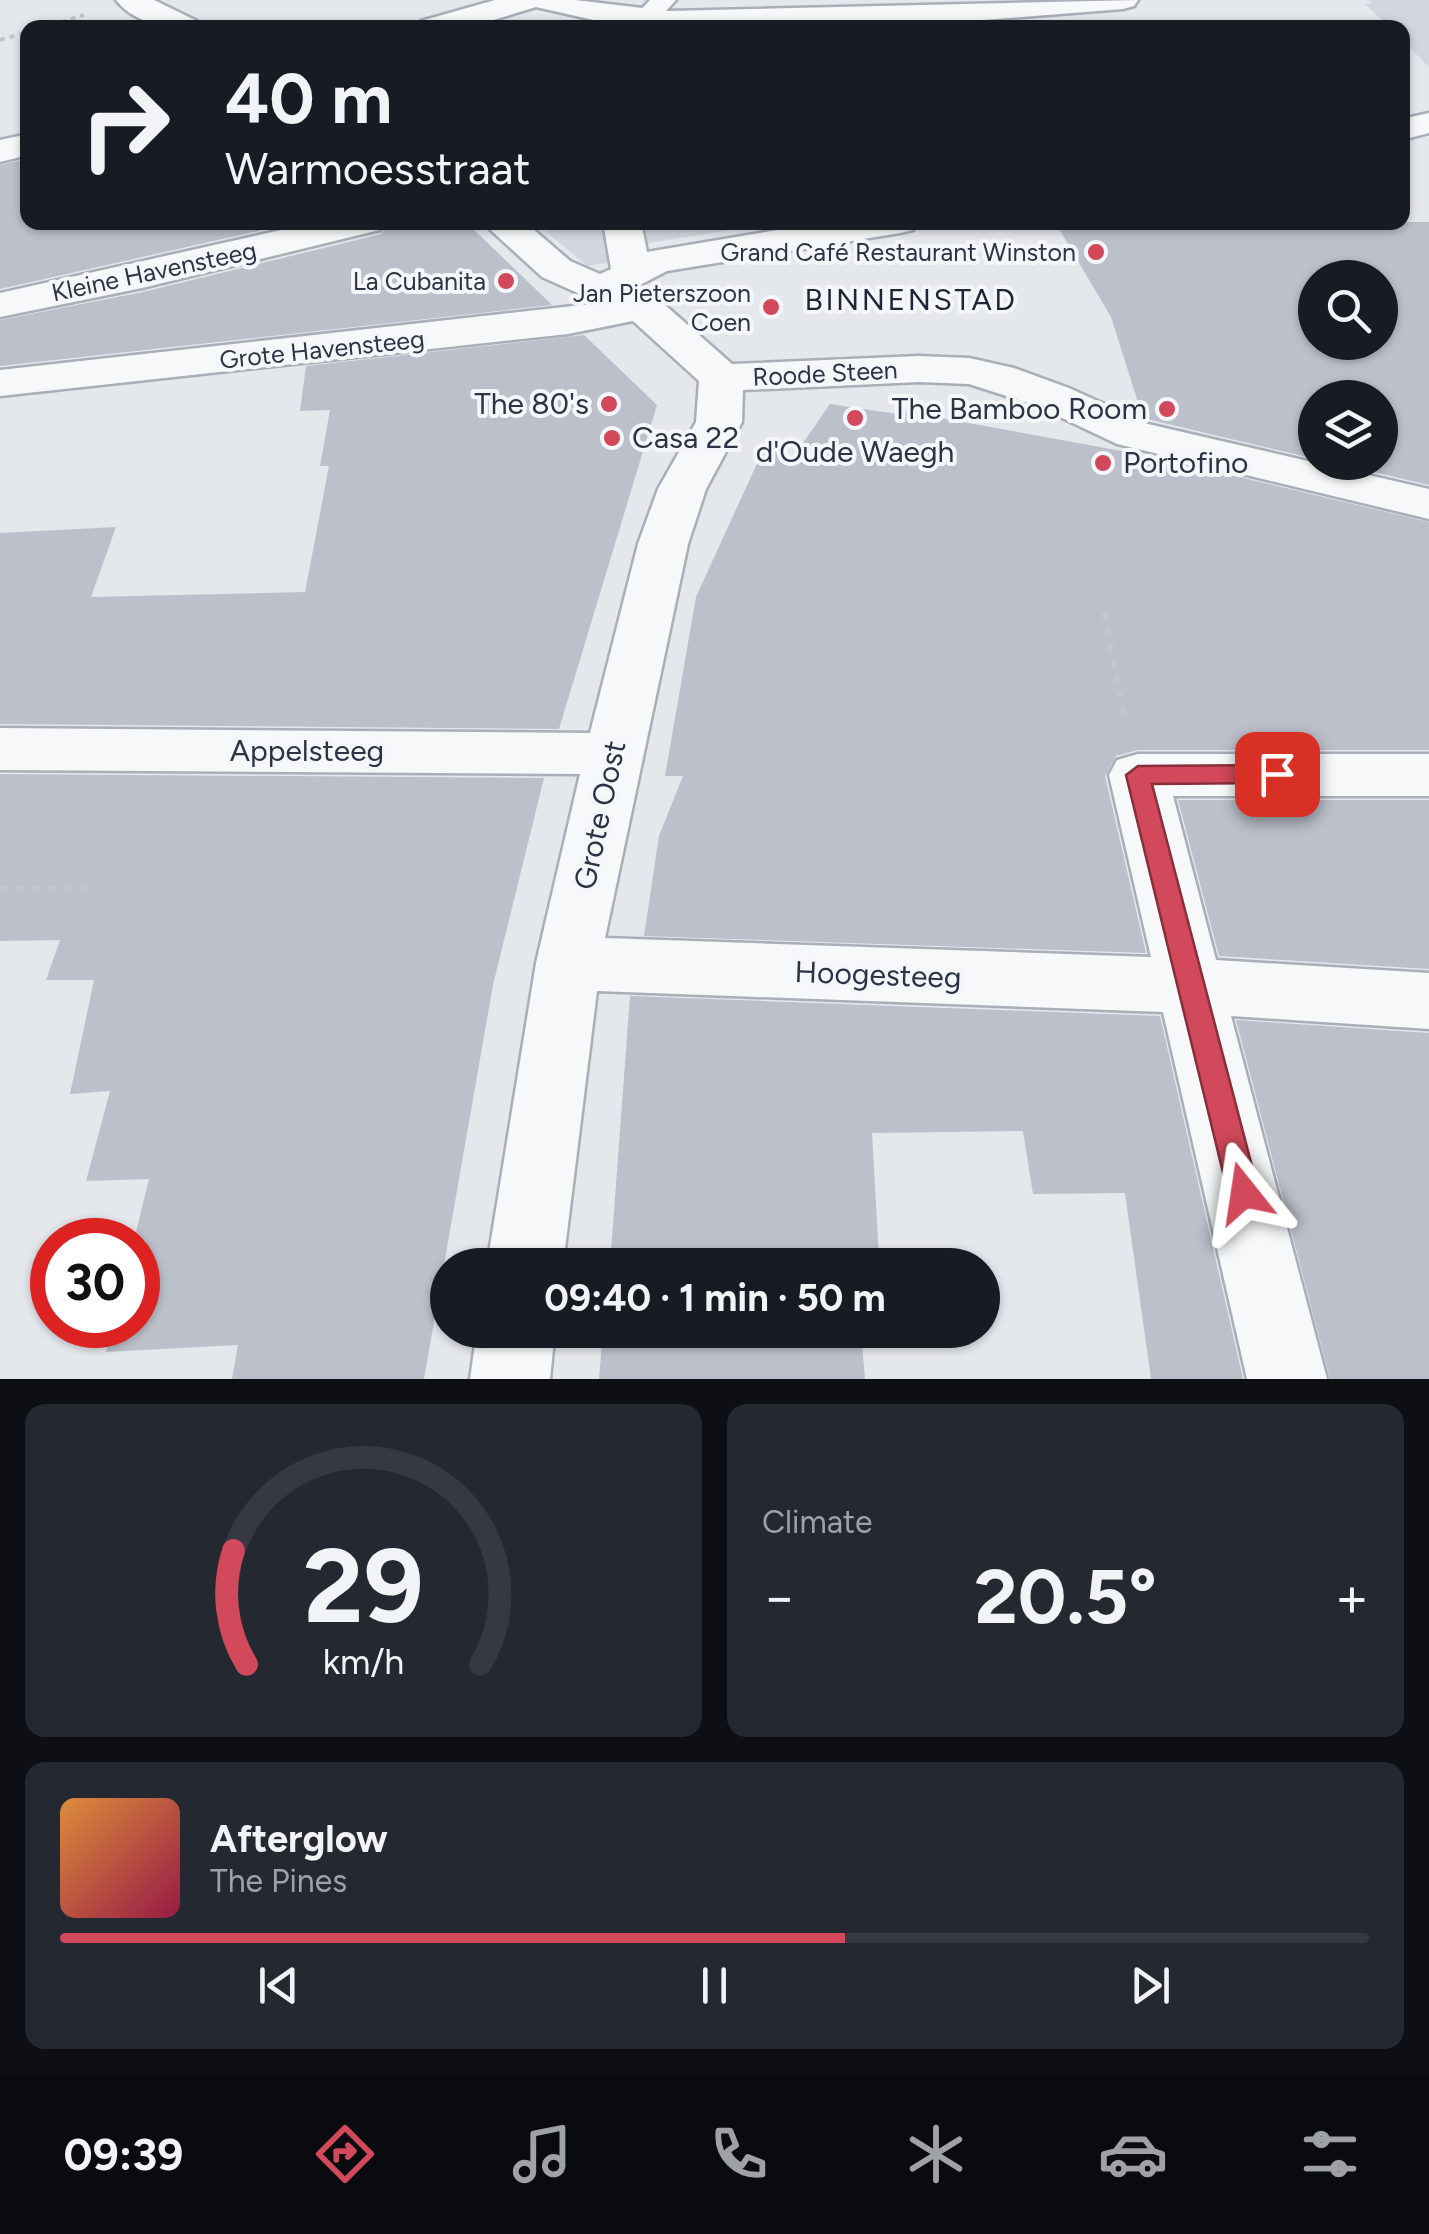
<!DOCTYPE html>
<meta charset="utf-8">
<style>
body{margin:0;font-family:Figtree,sans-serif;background:#242831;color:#f1f3f6;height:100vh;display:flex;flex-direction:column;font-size:38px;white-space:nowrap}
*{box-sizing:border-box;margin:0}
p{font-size:32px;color:#9ea1a6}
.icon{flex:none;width:55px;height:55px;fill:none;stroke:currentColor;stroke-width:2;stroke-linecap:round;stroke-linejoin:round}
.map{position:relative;height:1379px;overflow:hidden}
.details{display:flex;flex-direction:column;gap:25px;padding:25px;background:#0d0f14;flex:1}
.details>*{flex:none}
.top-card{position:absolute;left:20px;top:20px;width:1390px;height:210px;border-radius:20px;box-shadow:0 2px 8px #0004;background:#171b24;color:#f1f3f6;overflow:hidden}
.fabs{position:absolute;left:1298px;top:260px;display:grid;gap:20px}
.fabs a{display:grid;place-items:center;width:100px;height:100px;border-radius:50%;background:#171b24;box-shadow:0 2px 8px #0004;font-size:50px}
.speed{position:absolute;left:30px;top:1218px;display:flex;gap:20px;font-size:50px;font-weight:700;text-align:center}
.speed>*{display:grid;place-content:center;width:130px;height:130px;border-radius:50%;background:#171b24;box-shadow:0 2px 8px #0004;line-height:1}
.speed .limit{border:15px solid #d22;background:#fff;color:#111}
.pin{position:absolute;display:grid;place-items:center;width:85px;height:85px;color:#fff;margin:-42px;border-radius:20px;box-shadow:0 5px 15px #0006}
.me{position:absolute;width:110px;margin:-55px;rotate:345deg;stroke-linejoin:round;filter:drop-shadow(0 0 8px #0008)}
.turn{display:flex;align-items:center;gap:35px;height:210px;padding:0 40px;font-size:45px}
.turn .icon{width:130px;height:130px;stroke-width:2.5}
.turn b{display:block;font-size:70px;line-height:85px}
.big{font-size:75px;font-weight:700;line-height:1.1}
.details .tile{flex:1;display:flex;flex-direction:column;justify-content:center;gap:15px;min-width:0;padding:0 35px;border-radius:20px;background:#242831}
.details .dial{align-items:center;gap:0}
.dial svg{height:260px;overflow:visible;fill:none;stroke:#363941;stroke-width:7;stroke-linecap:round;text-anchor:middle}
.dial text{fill:#f1f3f6;stroke:none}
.song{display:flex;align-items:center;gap:30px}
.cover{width:120px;height:120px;border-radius:15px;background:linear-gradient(135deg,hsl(30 70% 55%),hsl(340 70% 35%))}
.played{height:10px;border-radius:5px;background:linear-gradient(90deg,#d1495b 60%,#363941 60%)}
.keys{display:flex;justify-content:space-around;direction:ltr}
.heat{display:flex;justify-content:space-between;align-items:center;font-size:55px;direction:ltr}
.details .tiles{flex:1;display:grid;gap:25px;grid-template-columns:1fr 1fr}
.tile:last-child{grid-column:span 2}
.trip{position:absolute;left:430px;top:1248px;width:570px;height:100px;border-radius:50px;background:#171b24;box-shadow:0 2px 8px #0004;font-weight:700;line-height:100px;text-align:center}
.tabs{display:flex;height:160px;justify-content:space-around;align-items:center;background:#090b0e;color:#9ea1a6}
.tabs .icon{width:70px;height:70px}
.tabs .on{color:#d1495b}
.tabs b{font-size:45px;color:#f1f3f6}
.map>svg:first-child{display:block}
.built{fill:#d2d6de}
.building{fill:#bbc0ca;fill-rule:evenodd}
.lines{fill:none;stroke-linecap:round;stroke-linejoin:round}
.lane-casing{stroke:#a9aeb7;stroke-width:5}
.street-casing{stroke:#a9aeb7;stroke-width:5}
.path-far1{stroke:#c2c5cb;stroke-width:4;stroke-dasharray:5 5;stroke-linecap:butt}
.path{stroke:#c2c5cb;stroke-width:6;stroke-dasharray:8 8;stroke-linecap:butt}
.lane{fill:#f7f8fa;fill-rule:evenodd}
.street{fill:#f7f8fa;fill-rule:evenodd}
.route{fill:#d1495b;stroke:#882f3b;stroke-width:2.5}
.poi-dot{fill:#d1495b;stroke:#f4f6f9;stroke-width:4}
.labels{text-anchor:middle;stroke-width:8;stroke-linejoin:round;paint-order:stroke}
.far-poi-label{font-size:25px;fill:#2b3445;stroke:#f4f6f9;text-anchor:end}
.far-street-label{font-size:25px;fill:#2b3445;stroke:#f4f6f9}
.far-quarter-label{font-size:30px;letter-spacing:2.5px;fill:#1d2536;stroke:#f4f6f9}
.poi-label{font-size:30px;fill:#2b3445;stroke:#f4f6f9;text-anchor:end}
.street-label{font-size:30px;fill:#2b3445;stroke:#f4f6f9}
</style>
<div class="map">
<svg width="1429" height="1379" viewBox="0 0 1429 1379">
<rect width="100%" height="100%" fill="#e4e7ec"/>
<!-- built -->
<g class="built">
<path d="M1370,0H1429V67L1403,41L1402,28L1389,27L1365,4L1372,3Z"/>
<path d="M536,223H606L619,261L587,266Z"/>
<path d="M636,223H777L642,244Z"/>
</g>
<!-- building -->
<g class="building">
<path d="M28,159V222H298L0,289V165Z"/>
<path d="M390,222H466L552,305L0,366V320L143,292L381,234Z"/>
<path d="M1055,222H1429V485L1331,462H1380V398H1315V459L1143,418L1111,317ZM1315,278H1380V342H1315Z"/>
<path d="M584,335L657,405L559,729L0,724V533L116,527L91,597L305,592L329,466H320L330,410L300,411L306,366Z"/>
<path d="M830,404L897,414V410L1155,457L1429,522V750H1138L1116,756L1105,776L1146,953L644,936L659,836L683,776H665L696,597L765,446L792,459Z"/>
<path d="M0,774L544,778L493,985L424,1379H232L238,1345L106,1352L113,1325H138V1240H134L149,1179L86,1181L110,1091L70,1094L94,980H46L60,940L0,941Z"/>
<path d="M1178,800H1429V969L1219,956Z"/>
<path d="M630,996L1160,1016L1243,1379H1151L1125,1193L1033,1194L1023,1131L872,1133L879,1259L966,1262L967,1265H610Z"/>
<path d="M1236,1020L1429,1033V1379H1330Z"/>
<path d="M603,1330H970V1345L862,1343L865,1379H599Z"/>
</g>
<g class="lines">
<defs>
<path id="lane" d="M650,0H676L653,25H635L631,20Z"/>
<g id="street">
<path d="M116,0H154L197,21L201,28C172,28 136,26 116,0Z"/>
<path d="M495,0H575L668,11L1138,0L1134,6L1123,9L958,22L629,28L536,7L467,28H417L421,21Z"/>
<path d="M1429,113V133L1402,140V119Z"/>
<path d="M28,134V155L0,162V140Z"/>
<path d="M317,222H386L380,230L367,233L142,288L0,317V293Z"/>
<path d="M482,222H525L570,261L600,274L611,269L603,222H641L647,252L825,222H919L913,230L900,233L667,271L634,288L657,298L732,364L919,356L969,358L1014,368L1069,388L1148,424L1429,489V519L1117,444L1037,406L969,384L919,382L743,390L742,422L706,489L688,544L605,938L1151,957L1109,775L1117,760L1138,754H1429V796H1173L1216,960L1429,973V1029L1231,1016L1327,1379H1247L1163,1012L597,991L563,1265H487L536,963L580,774L0,770V728L590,733L638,544L658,489L696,422L699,381L633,321L568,334L0,396V370L600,303L542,277Z"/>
<path d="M477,1330H555L550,1379H470Z"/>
</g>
</defs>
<!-- lane casing -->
<use href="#lane" class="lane-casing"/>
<!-- street casing -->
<use href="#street" class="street-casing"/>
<!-- path-far1 -->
<g class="path-far1">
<path d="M42,28L84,15"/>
<path d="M0,40L28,32"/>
</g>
<!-- path -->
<g class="path">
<path d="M1104,612L1124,715"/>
<path d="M0,889L92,888"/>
</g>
<!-- lane -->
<use href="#lane" class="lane"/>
<!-- street -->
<use href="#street" class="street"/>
</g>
<!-- route -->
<path class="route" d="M1277,765L1289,774L1277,783L1152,784L1259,1193L1254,1203L1244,1207L1233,1203L1228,1193L1126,775L1138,766Z"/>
<!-- markers -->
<g class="poi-dot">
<circle cx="1096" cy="252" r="10"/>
<circle cx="506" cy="281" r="10"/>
<circle cx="771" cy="307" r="10"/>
<circle cx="609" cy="404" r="10"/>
<circle cx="1167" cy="409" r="10"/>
<circle cx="855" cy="418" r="10"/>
<circle cx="612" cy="438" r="10"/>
<circle cx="1103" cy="463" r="10"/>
</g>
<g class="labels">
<!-- far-poi labels -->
<g class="far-poi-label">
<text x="1076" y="261">Grand Café Restaurant Winston</text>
<text x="486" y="290">La Cubanita</text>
<text x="751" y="302">Jan Pieterszoon<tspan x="751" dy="29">Coen</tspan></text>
</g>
<!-- far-street labels -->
<g class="far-street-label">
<text transform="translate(154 271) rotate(-12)" y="9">Kleine Havensteeg</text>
<text transform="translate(322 349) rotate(-6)" y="9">Grote Havensteeg</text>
<text transform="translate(825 373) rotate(-3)" y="9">Roode Steen</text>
</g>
<!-- far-quarter labels -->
<g class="far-quarter-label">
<text x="911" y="310">BINNENSTAD</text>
</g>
<!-- poi labels -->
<g class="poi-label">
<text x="589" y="414">The 80's</text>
<text x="1147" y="419">The Bamboo Room</text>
<text x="632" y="448" text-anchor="start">Casa 22</text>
<text x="855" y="462" text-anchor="middle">d'Oude Waegh</text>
<text x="1123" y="473" text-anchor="start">Portofino</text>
</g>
<!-- street labels -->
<g class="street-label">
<text x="307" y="761">Appelsteeg</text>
<text transform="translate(600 815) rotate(-78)" y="10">Grote Oost</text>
<text transform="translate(878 975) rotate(2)" y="10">Hoogesteeg</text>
</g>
</g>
</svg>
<div class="fabs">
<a><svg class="icon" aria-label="search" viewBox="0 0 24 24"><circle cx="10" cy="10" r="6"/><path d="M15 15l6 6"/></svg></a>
<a><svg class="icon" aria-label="layers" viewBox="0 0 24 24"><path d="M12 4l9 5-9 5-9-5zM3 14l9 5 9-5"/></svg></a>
</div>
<div class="speed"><div class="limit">30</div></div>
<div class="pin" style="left:1277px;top:774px;background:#d93025"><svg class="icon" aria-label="arrive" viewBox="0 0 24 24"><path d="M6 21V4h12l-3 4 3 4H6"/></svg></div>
<svg class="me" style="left:1244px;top:1193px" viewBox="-20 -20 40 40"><path d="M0-17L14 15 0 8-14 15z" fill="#d1495b" stroke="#fff" stroke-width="4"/></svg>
<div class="trip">09:40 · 1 min · 50 m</div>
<div class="top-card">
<div class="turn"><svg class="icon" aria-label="right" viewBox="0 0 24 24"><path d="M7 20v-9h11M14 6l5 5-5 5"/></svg><div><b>40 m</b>Warmoesstraat</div></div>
</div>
</div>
<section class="details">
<div class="tiles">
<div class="tile dial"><svg viewBox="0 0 100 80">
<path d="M14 69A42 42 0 1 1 86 69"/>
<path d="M14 69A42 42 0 0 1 10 34" stroke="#d1495b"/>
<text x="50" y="56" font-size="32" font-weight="700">29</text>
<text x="50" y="72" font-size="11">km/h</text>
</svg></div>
<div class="tile"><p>Climate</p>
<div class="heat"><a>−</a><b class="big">20.5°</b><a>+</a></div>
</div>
<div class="tile">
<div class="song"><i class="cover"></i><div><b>Afterglow</b><p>The Pines</p></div></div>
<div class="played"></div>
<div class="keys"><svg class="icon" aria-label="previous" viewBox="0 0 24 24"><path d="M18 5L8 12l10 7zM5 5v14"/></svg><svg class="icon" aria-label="pause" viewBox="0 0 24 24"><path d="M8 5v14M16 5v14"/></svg><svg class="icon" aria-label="next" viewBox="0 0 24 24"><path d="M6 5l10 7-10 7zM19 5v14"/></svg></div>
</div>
</div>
</section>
<nav class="tabs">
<b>09:39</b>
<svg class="icon on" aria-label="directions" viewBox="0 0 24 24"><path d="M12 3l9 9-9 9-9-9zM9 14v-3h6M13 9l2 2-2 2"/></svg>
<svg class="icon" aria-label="music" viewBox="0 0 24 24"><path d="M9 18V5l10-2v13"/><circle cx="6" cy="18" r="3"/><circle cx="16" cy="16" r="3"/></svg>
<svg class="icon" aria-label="phone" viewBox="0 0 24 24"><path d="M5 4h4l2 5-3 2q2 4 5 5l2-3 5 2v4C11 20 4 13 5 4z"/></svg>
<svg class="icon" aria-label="climate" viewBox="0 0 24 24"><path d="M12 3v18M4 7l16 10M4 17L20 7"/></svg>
<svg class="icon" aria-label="car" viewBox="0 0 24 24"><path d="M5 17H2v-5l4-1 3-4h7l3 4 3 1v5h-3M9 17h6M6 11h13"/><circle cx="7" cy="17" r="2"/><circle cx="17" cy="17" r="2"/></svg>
<svg class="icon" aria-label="filters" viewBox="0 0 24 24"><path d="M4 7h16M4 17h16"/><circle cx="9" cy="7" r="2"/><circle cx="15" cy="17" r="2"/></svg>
</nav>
